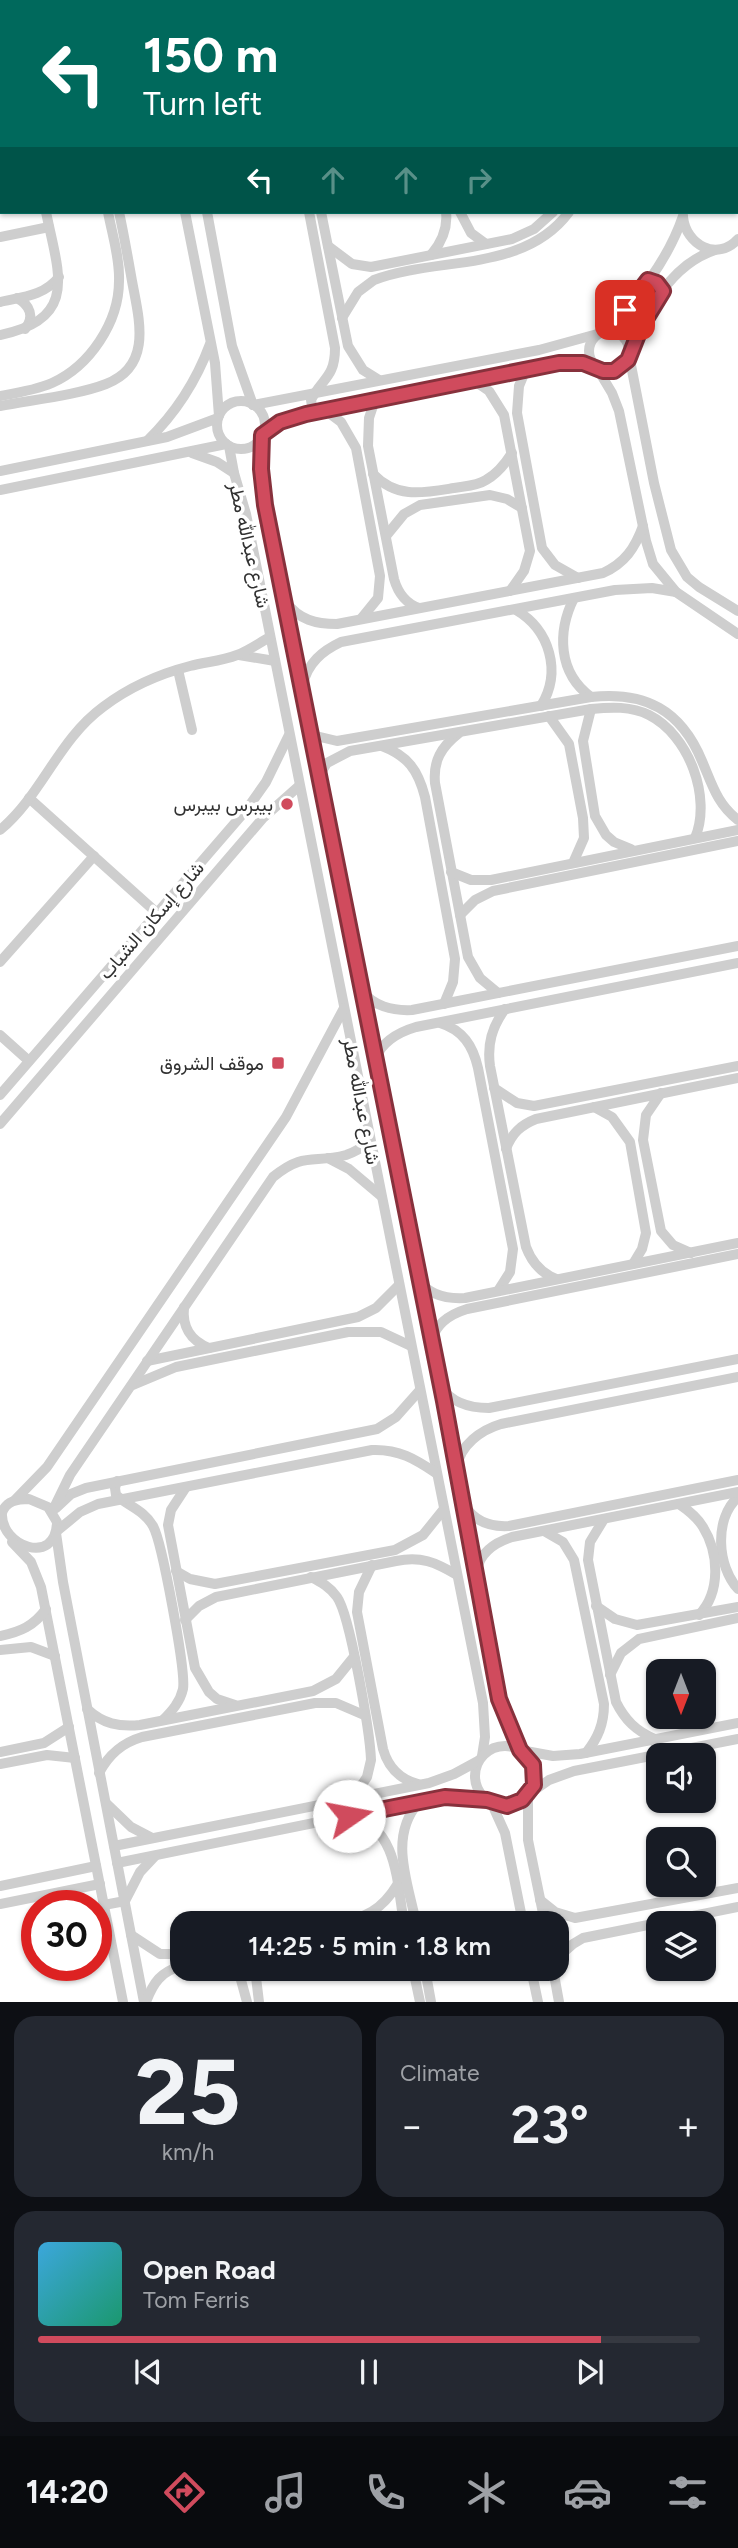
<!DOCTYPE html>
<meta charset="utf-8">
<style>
body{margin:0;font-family:Figtree,Vazirmatn,sans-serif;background:#242831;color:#f1f3f6;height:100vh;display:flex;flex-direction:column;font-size:26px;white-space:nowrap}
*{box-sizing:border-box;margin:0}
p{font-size:23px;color:#9ea1a6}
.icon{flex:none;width:38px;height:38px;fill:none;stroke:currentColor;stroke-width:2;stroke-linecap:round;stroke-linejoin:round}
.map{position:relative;height:2002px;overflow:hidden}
.panel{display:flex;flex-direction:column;gap:14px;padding:14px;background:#0d0f14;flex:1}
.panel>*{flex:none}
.guide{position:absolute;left:0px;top:0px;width:738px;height:214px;box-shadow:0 2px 5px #0004;background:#00695c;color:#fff;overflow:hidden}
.needle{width:46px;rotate:180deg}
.tools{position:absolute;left:646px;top:1659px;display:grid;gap:14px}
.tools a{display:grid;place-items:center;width:70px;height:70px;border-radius:14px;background:#171b24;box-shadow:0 2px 5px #0004;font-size:35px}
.speed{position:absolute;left:21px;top:1890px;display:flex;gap:14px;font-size:35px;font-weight:700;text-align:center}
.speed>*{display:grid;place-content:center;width:91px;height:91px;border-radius:50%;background:#171b24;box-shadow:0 2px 5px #0004;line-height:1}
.speed .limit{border:10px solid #d22;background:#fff;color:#111}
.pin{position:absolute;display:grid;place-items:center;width:60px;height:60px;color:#fff;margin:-30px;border-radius:14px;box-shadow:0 4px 10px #0006}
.me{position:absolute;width:77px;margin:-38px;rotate:78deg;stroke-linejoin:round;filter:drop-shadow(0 0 5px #0008)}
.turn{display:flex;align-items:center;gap:24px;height:147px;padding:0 28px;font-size:32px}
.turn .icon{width:91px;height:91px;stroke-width:2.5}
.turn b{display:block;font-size:49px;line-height:60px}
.lanes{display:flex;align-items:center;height:66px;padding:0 28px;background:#0003;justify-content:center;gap:35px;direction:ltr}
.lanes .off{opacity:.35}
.big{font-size:52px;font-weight:600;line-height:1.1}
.panel .tile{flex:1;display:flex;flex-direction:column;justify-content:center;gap:10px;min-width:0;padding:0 24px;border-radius:21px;background:#242831}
.panel .dial{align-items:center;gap:0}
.dial b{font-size:91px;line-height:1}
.song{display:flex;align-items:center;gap:21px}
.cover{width:84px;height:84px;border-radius:10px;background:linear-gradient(135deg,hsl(200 70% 55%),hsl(160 70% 35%))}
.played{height:7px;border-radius:4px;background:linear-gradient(90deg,#d04b5d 85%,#363941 85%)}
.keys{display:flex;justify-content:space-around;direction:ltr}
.heat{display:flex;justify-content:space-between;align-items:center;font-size:38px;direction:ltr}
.panel .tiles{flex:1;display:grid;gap:14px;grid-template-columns:1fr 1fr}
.tile:last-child{grid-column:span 2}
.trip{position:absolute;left:170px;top:1911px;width:399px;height:70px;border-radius:21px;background:#171b24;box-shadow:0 2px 5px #0004;font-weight:600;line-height:70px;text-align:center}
.tab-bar{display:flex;height:112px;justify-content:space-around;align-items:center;background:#090b0e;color:#9ea1a6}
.tab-bar .icon{width:49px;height:49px}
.tab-bar .current{color:#d04b5d}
.tab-bar b{font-size:32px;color:#f1f3f6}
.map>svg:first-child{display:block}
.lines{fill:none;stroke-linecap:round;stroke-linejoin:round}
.minor{stroke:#cecece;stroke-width:10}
.route-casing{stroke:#87313c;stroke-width:18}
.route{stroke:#d04b5d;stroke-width:12}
.poi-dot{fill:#d04b5d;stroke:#fff;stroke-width:2.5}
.labels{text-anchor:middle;stroke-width:7;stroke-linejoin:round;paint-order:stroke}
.street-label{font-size:19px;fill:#313131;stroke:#fff}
.poi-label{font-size:19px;fill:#313131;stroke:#fff;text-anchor:end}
</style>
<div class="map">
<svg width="738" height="2002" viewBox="0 0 738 2002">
<rect width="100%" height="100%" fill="#fff"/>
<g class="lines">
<!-- minor -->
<g class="minor">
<path d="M66,0V2"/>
<path d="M77,0L78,2"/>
<path d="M143,0V2"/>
<path d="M169,0L170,2"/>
<path d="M657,0L658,2"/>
<path d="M679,0V2"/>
<path d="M24,2L33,0"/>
<path d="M249,2L250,0"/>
<path d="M287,2L296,0"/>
<path d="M361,2L370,0"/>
<path d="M0,7L2,6"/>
<path d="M0,20H2"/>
<path d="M738,33V41"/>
<path d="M0,84H2"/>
<path d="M0,93H2"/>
<path d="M737,196L738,198"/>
<path d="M185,212L215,363L219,416"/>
<path d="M207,212L232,346L253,405"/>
<path d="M309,212L335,348C335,378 322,378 311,400L312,406L319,411"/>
<path d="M321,212L348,346L363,370L379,380"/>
<path d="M460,212L471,233L486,244"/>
<path d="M683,217C686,245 717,262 738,239"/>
<path d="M0,237L49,227"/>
<path d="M328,246L352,264L371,267L512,239L534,229L553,212"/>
<path d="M431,255C442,242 448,229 446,212"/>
<path d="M17,298C30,305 35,317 25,329"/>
<path d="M0,302C22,297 44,296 59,277"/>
<path d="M342,318L358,292L374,280C438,256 524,273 569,212"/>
<circle cx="609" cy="351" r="20"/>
<path d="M603,332C636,302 668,260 683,216"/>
<path d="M0,335C80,319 58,272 46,212"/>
<path d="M630,352C647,311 670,265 715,250"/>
<path d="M629,355L654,483L671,550L687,577L699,587L738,611"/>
<path d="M597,368L612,393L619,411L646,541L653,564L676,592L738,634"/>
<path d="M526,369L519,386L517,413L542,548L555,565L578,578"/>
<path d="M473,380L489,391L504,415L530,551L524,571L510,591"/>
<path d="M0,396C17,393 36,390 52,383C90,366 119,322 119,281C120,258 112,234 108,212"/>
<path d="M375,400L369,418L368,446L394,579C398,593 405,603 419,608"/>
<circle cx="241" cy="425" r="24"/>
<path d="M253,405L539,350L601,333"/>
<path d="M0,406C31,400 78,395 106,384C153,366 139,319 132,281C128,258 124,235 119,212"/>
<path d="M325,410L341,422L356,448L380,576L378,598L361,619"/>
<path d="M263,434L280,422L306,414L559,363L595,366"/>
<path d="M262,435L261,469L265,505L444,1401L499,1699L520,1750"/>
<path d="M147,441C176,413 196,382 210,344"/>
<path d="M229,446L234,473L246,514L483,1703L485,1737L482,1756"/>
<path d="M192,453L217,462L234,473"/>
<path d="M0,471L167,437L218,418"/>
<path d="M373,474C397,499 423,493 454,488C465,486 477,486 486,480C497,474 505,464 512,453"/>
<path d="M0,490L226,444"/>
<path d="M386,536L404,514L420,505L490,495L507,499L522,508"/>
<path d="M574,598C557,632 558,673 591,697"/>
<path d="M286,602C299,620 316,624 337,624L603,573C625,563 635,548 643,526"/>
<path d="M516,610C550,630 562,672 541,706"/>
<path d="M239,655L275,661"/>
<path d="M178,670L192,730"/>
<path d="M303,684C308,663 322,651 341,642L615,590L652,588L676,592"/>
<path d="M591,709L583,741L595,816L606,835L614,842L631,849"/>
<path d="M549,716L569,744L583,818L584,838L573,863"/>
<path d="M310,730L316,736L337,741L591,697C645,691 681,710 702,761C712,784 717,804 738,820"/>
<path d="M459,733C441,747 433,761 435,783L468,957L480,978L498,993"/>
<path d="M382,746C408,756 418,770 425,797L455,959L453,982L444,1004"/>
<path d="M319,776L327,763L350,751L591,709C611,707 631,706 649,715C689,735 712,798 695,838"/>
<path d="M29,798L157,913"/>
<path d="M0,830C42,795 58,740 103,707C128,688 159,674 190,666C205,662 222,661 237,655C248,651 259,643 270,637"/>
<path d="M451,872L471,880H491L738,830"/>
<path d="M460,915L475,900L493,891L738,841"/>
<path d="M0,962L94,856"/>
<path d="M362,990C372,1006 393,1011 412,1010L738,946"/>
<path d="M505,1009C492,1027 487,1044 490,1066L526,1247C532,1263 541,1273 556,1279"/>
<path d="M440,1023C463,1030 473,1046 478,1068L513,1249L510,1272L498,1291"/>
<path d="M0,1035L29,1061"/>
<path d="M375,1059C382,1042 399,1032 416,1027L738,963"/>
<path d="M494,1088L517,1103L534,1106L738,1066"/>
<path d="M661,1093L646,1115L643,1140L661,1231L673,1245L691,1253"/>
<path d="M0,1095L247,809L266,782L289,735"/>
<path d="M594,1107L612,1117L630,1142L646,1233L642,1249L633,1264"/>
<path d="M0,1124L263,818L299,786"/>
<path d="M506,1149C512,1133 521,1125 536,1119L738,1078"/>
<path d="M328,1158L349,1169L381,1196"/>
<path d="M420,1281C430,1296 447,1299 465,1298L738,1243"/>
<path d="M184,1307C182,1327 190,1340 209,1348"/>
<path d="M432,1340C436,1323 451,1314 467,1309L738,1254"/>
<path d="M147,1361L358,1317L376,1308L399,1285"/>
<path d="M133,1385L176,1367L348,1332H381L411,1346"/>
<path d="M441,1387C452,1403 470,1408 489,1408L738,1359"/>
<path d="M457,1467C460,1445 481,1430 501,1424L738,1377"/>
<path d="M117,1481L115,1488L116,1495C128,1506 144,1510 153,1526C162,1542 186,1671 183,1689C180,1702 172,1711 163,1720"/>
<path d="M186,1487L171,1510L168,1525L195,1668L209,1692L217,1699L235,1705"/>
<path d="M738,1497C714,1519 717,1566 738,1589"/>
<path d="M29,1499L48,1507L57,1522C56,1567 0,1546 2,1513C6,1501 17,1499 29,1499Z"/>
<path d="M15,1500L47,1467L286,1117L344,1008"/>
<path d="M679,1504C688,1510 697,1517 703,1527C719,1553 721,1592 699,1615"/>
<path d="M465,1506C475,1522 492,1527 509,1526L738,1480"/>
<path d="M56,1508L71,1494L86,1488L377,1429L396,1417L420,1390"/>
<path d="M52,1512L70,1475L273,1177C305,1151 313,1164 346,1155C355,1152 363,1147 370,1141"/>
<path d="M604,1519L590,1542L588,1560L616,1702C625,1720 636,1731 655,1739"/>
<path d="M57,1531L80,1512L98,1504L372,1450C399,1449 415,1459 436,1473"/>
<path d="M544,1531L563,1542L574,1560L604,1704C604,1724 598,1738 586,1753"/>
<path d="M56,1533L63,1582L144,2002"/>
<path d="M12,1542L31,1562L41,1587L123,2002"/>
<path d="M372,1565L359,1592L357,1612L383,1749C388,1767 399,1779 418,1784"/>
<path d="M477,1569C481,1552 496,1542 512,1537L738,1492"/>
<path d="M176,1571L190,1579L215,1584L395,1550L423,1535L444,1509"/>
<path d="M311,1577C321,1582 330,1587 337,1597C350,1615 370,1733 371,1760L367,1777L353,1798"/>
<path d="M596,1606L615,1619L637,1625L738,1607"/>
<path d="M185,1620L199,1606L216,1597L396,1561C421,1556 435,1562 457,1575"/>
<path d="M0,1636C20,1632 34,1626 46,1609"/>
<path d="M0,1650L31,1647L55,1656"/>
<path d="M610,1675L621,1653L639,1639L738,1618"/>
<path d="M87,1709C103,1724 119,1727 140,1725L313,1691L336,1679L353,1658"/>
<circle cx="505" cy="1776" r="30"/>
<path d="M520,1750L553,1756L580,1754L738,1723"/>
<path d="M0,1752L44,1743L69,1727"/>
<path d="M0,1764L47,1755L75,1758"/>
<path d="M99,1773C109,1754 122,1743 142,1737L315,1703H336L364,1715"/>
<path d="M529,1794L549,1780L574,1771L738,1739"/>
<path d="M528,1795V1840L545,1923"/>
<path d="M491,1802L505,1833L523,1923"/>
<path d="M107,1804L131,1827L152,1838"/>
<path d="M352,1817C398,1827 397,1885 404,1923"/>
<path d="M114,1846L429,1783L454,1774L478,1761"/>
<path d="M117,1863L432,1799L459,1797L487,1800"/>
<path d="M0,1886L96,1866"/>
<path d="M540,1900L555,1912L575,1918L738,1888"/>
<path d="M0,1904L100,1884"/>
<path d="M104,1905L125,1901L140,1872L155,1856"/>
<path d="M337,1923C365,1918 382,1910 397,1885"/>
<path d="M416,1923C408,1882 388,1837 419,1802"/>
<path d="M131,1935L160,1954H182"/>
<path d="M556,1959L573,1944L583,1938L738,1907"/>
<path d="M238,1969L247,2002"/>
<path d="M255,1969L259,2002"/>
<path d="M413,1969L420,2002"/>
<path d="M425,1969L431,2002"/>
<path d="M531,1969L538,2002"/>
<path d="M553,1969L559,2002"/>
<path d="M146,2002C153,1983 161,1971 182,1966"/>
</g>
</g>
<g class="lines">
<defs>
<path id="route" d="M349,1816L445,1797L487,1800L507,1806L522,1800L534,1785L533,1765L520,1750L499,1699L444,1401L265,505L261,469L262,435L280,422L306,414L559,363H583L603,371H614L628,360L641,327L663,291L657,283L648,280L625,310"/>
</defs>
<!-- route casing -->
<use href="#route" class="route-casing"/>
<!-- route -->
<use href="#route" class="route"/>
</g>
<!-- markers -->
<g class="poi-dot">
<circle cx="287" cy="804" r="7"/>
<rect x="271" y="1056" width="14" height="14" rx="3.5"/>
</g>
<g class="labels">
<!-- street labels -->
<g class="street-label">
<text transform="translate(250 545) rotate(77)" y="7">شارع عبدالله مطر</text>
<text transform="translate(151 920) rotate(-49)" y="7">شارع إسكان الشباب</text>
<text transform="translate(362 1101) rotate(79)" y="7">شارع عبدالله مطر</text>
</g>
<!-- poi labels -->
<g class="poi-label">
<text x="273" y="811">بيبرس بيبرس</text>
<text x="264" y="1070">موقف الشروق</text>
</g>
</g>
</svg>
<div class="tools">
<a><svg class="needle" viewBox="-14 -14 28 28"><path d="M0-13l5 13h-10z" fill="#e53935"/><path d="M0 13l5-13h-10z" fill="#9ea1a6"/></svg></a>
<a><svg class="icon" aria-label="sound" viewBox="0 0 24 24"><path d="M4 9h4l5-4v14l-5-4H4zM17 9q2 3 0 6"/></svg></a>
<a><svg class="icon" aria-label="search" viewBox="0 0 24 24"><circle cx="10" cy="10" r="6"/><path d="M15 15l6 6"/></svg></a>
<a><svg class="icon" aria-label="layers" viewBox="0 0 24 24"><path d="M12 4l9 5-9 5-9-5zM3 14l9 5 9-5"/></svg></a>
</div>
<div class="speed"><div class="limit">30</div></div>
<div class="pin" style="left:625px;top:310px;background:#d93025"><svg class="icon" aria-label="arrive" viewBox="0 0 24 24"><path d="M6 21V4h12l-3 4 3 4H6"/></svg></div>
<svg class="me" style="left:349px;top:1816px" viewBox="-20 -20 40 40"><circle r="19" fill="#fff"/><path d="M0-13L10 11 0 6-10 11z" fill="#d04b5d"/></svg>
<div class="trip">14:25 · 5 min · 1.8 km</div>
<div class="guide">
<div class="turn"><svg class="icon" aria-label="left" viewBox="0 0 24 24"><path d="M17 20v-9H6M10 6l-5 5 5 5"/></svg><div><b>150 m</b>Turn left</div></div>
<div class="lanes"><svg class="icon" aria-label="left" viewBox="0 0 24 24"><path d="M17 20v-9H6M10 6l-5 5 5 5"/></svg><svg class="icon off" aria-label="ahead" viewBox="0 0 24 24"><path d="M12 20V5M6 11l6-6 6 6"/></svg><svg class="icon off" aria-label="ahead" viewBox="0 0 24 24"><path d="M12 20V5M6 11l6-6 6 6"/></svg><svg class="icon off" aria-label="right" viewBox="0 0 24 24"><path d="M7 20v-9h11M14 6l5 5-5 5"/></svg></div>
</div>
</div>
<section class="panel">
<div class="tiles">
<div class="tile dial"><b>25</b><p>km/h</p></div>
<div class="tile"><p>Climate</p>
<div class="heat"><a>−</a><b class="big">23°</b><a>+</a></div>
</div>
<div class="tile">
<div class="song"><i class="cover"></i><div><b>Open Road</b><p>Tom Ferris</p></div></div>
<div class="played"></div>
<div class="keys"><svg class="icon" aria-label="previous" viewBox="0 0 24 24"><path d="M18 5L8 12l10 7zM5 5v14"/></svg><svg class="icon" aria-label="pause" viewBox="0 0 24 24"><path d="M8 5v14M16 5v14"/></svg><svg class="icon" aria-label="next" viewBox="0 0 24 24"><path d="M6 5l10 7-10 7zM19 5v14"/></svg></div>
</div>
</div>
</section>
<nav class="tab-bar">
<b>14:20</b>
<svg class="icon current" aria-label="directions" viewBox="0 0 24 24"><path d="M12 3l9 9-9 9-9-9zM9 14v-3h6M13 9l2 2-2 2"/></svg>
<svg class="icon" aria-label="music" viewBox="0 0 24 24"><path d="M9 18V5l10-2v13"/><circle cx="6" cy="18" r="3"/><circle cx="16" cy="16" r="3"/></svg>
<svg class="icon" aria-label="phone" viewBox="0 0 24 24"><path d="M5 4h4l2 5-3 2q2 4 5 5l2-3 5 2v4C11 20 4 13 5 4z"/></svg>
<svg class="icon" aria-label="climate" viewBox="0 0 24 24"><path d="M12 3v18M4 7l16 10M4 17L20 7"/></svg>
<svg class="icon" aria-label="car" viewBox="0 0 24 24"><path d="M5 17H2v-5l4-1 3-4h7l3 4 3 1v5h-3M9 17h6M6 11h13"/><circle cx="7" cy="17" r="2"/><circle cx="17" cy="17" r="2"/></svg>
<svg class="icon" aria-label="filters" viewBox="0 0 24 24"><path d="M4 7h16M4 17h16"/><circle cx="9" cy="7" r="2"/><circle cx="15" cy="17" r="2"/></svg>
</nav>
